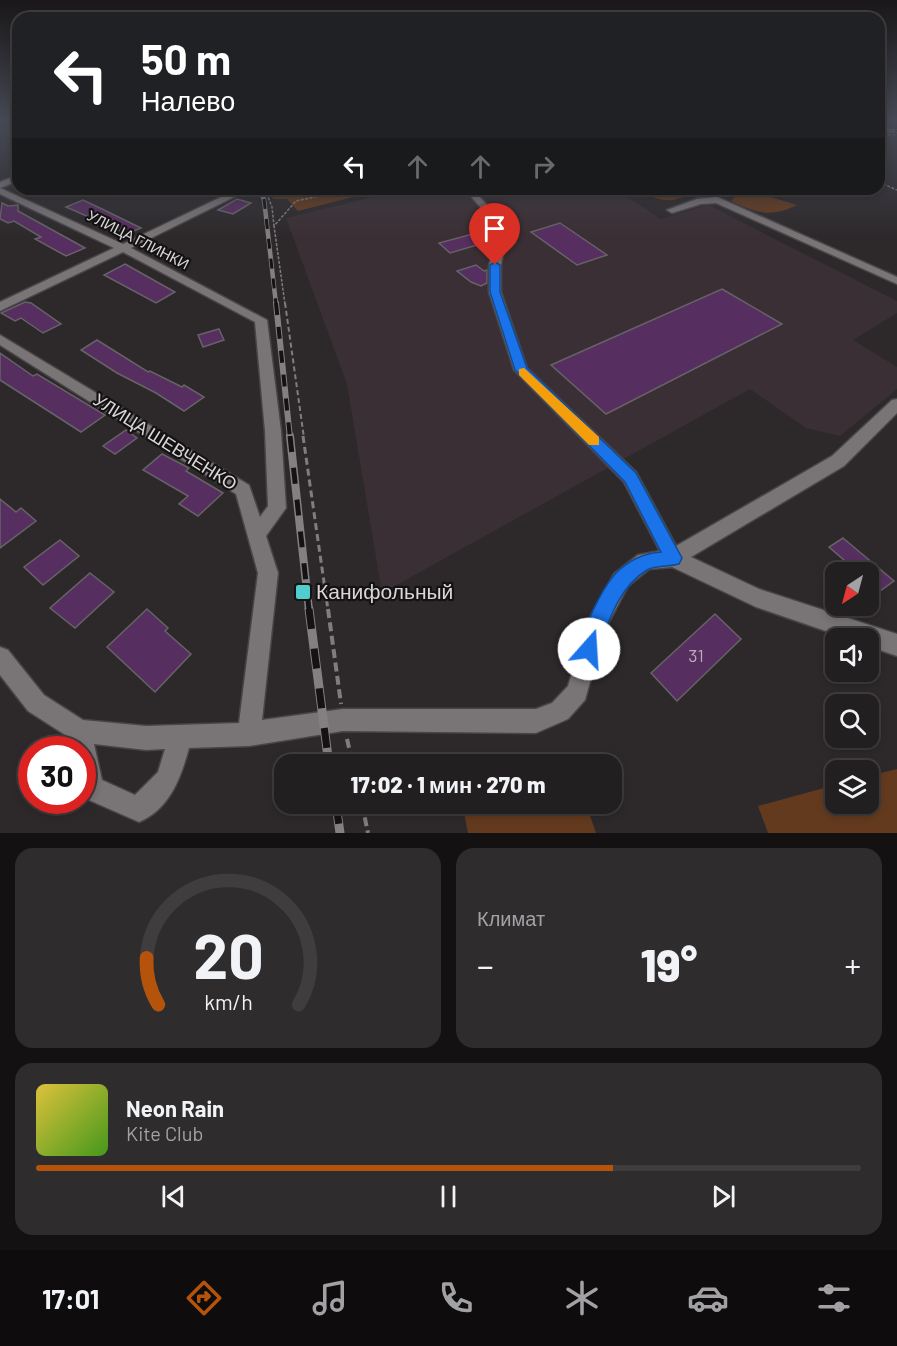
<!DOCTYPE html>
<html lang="ru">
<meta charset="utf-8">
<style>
body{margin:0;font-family:Barlow,sans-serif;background:#2e2c2d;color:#f1f3f6;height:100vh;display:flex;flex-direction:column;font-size:22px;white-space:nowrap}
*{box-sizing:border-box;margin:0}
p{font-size:20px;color:#a2a2a5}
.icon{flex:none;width:33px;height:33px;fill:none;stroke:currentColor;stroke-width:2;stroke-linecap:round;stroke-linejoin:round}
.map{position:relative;height:833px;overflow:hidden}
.drawer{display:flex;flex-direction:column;gap:15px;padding:15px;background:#131112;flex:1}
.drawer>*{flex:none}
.banner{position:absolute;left:12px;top:12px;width:873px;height:183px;border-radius:18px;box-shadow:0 3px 9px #0003,0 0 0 2px #3f3d3e;background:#202124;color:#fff;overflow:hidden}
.needle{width:39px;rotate:216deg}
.buttons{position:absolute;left:825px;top:562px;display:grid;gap:12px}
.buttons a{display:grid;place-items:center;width:54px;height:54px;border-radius:12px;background:#221f20;box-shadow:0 3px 9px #0003,0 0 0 2px #3f3d3e;font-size:30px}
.speed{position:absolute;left:18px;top:736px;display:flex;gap:12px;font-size:30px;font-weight:700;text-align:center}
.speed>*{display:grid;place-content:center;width:78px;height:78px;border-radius:50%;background:#221f20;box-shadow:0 3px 9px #0003,0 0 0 2px #3f3d3e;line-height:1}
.speed .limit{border:9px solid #d22;background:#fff;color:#111}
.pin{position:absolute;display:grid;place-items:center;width:51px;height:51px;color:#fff;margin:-62px -26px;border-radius:50% 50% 50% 0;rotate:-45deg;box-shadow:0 0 6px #0007}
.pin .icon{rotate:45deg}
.me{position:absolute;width:66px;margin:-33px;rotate:19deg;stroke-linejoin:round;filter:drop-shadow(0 0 4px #0008)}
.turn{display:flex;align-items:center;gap:21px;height:126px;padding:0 30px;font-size:27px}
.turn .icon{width:78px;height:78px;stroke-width:2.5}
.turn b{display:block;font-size:42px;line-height:51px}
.lanes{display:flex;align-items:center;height:57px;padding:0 30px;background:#0003;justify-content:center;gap:30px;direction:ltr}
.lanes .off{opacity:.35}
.big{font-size:45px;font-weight:800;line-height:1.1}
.drawer .widget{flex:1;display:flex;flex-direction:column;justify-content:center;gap:9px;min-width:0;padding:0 21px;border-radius:18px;background:#2e2c2d}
.drawer .dial{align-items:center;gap:0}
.dial svg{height:156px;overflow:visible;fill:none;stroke:#3f3d3e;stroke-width:7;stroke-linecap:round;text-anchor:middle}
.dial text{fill:#f1f3f6;stroke:none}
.song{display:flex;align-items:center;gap:18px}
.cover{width:72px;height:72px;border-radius:9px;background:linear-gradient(135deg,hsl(50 70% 55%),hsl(100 70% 35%))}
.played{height:6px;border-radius:3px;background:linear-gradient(90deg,#b45309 70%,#3f3d3e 70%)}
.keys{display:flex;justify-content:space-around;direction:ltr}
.heat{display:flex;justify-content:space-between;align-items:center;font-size:33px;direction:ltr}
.drawer .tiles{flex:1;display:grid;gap:15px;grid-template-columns:1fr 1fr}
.widget:last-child{grid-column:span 2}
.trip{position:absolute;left:274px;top:754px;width:348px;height:60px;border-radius:18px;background:#221f20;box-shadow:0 3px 9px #0003,0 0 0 2px #3f3d3e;font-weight:800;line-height:60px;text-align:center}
.tab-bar{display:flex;height:96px;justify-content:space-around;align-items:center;background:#0e0c0d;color:#a2a2a5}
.tab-bar .icon{width:42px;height:42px}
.tab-bar .current{color:#b45309}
.tab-bar b{font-size:27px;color:#f1f3f6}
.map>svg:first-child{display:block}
.built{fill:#3a2f34}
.green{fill:#633a1e}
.building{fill:#572e60;stroke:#666367;stroke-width:1.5}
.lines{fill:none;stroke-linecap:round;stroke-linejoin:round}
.minor-casing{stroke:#484546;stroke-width:3}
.path-far3{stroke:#817d7f;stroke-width:1.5;stroke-dasharray:3 1.5;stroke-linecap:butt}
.path-far2{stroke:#817d7f;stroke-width:2;stroke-dasharray:5 3;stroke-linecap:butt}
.path-far1{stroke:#817d7f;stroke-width:3;stroke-dasharray:7 4;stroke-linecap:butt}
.path{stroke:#817d7f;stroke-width:4;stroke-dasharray:9 4.5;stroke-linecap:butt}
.minor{fill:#797476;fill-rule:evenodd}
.rail-far4-casing{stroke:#838081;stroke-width:4}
.rail-far3-casing{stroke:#838081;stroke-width:4.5}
.rail-far2-casing{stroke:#838081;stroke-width:6}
.rail-far1-casing{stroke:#838081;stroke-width:8}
.rail-casing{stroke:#838081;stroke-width:9}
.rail-far4{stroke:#141213;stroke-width:2;stroke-dasharray:8;stroke-linecap:butt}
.rail-far3{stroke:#141213;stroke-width:3;stroke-dasharray:10;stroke-linecap:butt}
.rail-far2{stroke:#141213;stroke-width:4;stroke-dasharray:12;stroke-linecap:butt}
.rail-far1{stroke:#141213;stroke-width:5;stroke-dasharray:16;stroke-linecap:butt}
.rail{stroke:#141213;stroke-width:7;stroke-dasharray:20;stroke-linecap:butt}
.route{fill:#1a73e8;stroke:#114b97;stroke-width:1.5}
.slow{fill:#f59e0b}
.poi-dot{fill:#52cdce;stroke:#141213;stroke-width:2}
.labels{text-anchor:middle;stroke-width:4.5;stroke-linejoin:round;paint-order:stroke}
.far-street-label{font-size:15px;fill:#d9d6d7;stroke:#141213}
.street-label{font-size:18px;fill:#d9d6d7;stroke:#141213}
.near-number-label{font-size:18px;fill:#b8acb9}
.near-poi-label{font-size:21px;fill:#d9d6d7;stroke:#141213;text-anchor:start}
</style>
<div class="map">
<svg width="897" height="833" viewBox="0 0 897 833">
<rect width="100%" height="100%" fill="#2d292b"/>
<!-- built -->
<path class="built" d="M406,189H526L537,197L570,189H615L661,219L708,205L897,301V313L853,340L897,367V389L840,436L806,428L750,389L382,593L347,384L286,218Z"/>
<!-- green -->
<g class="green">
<path d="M268,189H385L298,211L287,199H273Z"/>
<path d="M635,189H697C671,206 662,202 635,189Z"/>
<path d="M743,189H764V195L797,205C771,218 756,213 731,201Z"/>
<path d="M897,769V833H768L758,806L835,785L836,804H868L869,776Z"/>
<path d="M462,804H553L588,810L596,833H468Z"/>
</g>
<!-- building -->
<g class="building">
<path d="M237,199L251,203L233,214L218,210Z"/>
<path d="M83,200L102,209L141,228L127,234L66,207Z"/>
<path d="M2,203L8,206L18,205V211L85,248L66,256L35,239L41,237L14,221L8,223L0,219Z"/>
<path d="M560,223L607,255L577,265L531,232Z"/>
<path d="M480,232L491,241L450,253L439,243Z"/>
<path d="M125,264L175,292L156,303L104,275Z"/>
<path d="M476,265L484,271L487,270V283L481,286L471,282L457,271Z"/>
<path d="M722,289L782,324L606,414L551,365Z"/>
<path d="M25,302L31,303L61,324L43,333L21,318L15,321L1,313Z"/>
<path d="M219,329L224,340L203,347L198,335Z"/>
<path d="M97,340L148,372L150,371L182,387L184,385L204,397L184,411L156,393L117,373L81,350Z"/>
<path d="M0,353L33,376L37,374L105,415L81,432L0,380Z"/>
<path d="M126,430L137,438L115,454L103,446Z"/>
<path d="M162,454L189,468L186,471L223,493L198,516L179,504L188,496L143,470Z"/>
<path d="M0,499L16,512L21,508L36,521L0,548Z"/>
<path d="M843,538L868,559L894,581L880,591L868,581V573H859L829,547Z"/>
<path d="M60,540L79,556L43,585L24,567Z"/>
<path d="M90,573L114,592L75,628L50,608Z"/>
<path d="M147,609L168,628L165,631L191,654L155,692L107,647Z"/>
<path d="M715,614L741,639L677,701L651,673Z"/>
</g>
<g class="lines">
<defs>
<g id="minor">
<path d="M10,120H18V123L11,122Z"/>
<path d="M18,175V181L0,188V182Z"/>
<path d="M0,188L123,244L236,190L244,192L131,248L267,320L281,431L286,508L266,536L278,573L262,720L343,709H536L552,703L568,686L588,621L614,574L638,555L660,551L624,482L514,370L489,292V265L497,235L487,215L468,193L473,190L494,212L507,235L501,265V292L527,368L636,472L676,546L832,456L892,400L897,399V413L844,466L691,557L759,589L897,634V656L868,646V639H849L756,607L672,567L649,569L628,586L604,631L585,700L568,719L536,733L343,731L249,746L189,748C181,777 170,809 139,822L82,797V750H72L70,738L28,711L0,675V647L8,650L44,695L83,720L146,726L239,723L258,573L236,494L0,345V335L249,485L260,517L268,506L265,431L255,322L123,252L0,311V302L114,248L0,194ZM94,744L146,750L165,749L158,772L135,795L102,780Z"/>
<path d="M717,197L897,277V284L716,203L701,204L672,213L667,210L697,199Z"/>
</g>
</defs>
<!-- minor casing -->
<use href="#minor" class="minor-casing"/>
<!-- path-far3 -->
<g class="path-far3">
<path d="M879,135H897"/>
<path d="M879,182L897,190"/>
<path d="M265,189L272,207L274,226"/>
<path d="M285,304L274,226L296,201L352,189"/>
</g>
<!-- path-far2 -->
<path class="path-far2" d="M285,303L304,438"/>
<!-- path-far1 -->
<path class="path-far1" d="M303,436L328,610"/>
<!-- path -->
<g class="path">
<path d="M328,609L341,704"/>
<path d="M347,739L353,765"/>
<path d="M362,804L368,833"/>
</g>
<!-- minor -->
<use href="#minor" class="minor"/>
<defs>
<g id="rail-far4">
<path d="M879,130L897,131"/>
<path d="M260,189L264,201"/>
</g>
<path id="rail-far3" d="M264,199L276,304"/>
<path id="rail-far2" d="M276,303L290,438"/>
<path id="rail-far1" d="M290,436L309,610"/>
<g id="rail">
<path d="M309,609L329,765"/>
<path d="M336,804L340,833"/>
</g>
</defs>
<!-- rail-far4 casing -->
<use href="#rail-far4" class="rail-far4-casing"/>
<!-- rail-far3 casing -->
<use href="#rail-far3" class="rail-far3-casing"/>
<!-- rail-far2 casing -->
<use href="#rail-far2" class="rail-far2-casing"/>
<!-- rail-far1 casing -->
<use href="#rail-far1" class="rail-far1-casing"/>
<!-- rail casing -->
<use href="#rail" class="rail-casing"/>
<!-- rail-far4 -->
<use href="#rail-far4" class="rail-far4"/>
<!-- rail-far3 -->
<use href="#rail-far3" class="rail-far3"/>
<!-- rail-far2 -->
<use href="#rail-far2" class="rail-far2"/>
<!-- rail-far1 -->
<use href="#rail-far1" class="rail-far1"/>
<!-- rail -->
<use href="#rail" class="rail"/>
</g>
<!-- sky -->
<linearGradient id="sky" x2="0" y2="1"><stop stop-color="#191718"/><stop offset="0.51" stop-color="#464955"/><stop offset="1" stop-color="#464955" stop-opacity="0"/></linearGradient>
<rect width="897" height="237" fill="url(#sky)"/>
<!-- route -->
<path class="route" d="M495,262L500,265V292L527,368L636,473L682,558L679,564C669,567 656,565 647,570C617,588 608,625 595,656L589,659L582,656C575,639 603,588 615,574C628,561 643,553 661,552L625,482L515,370L490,292V265Z"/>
<!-- slow -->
<path class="slow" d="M524,368L599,437V445H589L519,375V369Z"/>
<!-- markers -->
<rect class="poi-dot" x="295" y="584" width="16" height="16" rx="3"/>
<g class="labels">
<!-- far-street labels -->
<g class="far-street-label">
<text transform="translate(138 240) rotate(27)" y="5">УЛИЦА ГЛИНКИ</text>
</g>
<!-- street labels -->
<g class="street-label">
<text transform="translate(165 442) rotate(32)" y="6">УЛИЦА ШЕВЧЕНКО</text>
</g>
<!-- near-number labels -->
<g class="near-number-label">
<text x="696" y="662">31</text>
</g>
<!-- near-poi labels -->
<g class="near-poi-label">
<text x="316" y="599">Канифольный</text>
</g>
</g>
</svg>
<div class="buttons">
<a><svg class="needle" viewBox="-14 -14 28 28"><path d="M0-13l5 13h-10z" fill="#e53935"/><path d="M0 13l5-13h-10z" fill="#a2a2a5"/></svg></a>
<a><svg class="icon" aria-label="sound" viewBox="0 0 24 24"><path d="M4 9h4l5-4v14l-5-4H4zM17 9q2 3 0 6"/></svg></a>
<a><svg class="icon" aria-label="search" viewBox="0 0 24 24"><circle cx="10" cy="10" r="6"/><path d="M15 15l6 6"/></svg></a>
<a><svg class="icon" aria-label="layers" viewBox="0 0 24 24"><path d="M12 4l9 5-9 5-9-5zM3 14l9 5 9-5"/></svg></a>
</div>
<div class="speed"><div class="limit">30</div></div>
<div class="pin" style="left:495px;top:265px;background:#d93025"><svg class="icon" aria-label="arrive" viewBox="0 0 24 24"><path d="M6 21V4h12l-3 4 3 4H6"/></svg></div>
<svg class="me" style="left:589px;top:649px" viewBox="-20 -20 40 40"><circle r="19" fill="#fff"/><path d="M0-13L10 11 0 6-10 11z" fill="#1a73e8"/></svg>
<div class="trip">17:02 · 1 мин · 270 m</div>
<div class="banner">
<div class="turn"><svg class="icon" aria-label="left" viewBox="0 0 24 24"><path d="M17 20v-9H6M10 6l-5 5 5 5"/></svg><div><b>50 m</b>Налево</div></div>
<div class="lanes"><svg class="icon" aria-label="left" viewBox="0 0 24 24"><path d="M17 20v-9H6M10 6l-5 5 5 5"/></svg><svg class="icon off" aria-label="ahead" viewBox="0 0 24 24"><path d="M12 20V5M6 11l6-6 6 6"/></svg><svg class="icon off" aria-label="ahead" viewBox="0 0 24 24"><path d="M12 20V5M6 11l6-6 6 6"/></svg><svg class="icon off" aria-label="right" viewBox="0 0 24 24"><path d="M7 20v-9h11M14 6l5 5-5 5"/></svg></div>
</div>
</div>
<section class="drawer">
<div class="tiles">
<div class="widget dial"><svg viewBox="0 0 100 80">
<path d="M14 69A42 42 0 1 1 86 69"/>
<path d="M14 69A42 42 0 0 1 8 45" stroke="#b45309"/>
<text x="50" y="56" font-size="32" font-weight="700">20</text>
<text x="50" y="72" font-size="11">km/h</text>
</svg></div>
<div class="widget"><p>Климат</p>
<div class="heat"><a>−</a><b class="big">19°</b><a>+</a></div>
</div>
<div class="widget">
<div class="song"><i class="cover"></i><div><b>Neon Rain</b><p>Kite Club</p></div></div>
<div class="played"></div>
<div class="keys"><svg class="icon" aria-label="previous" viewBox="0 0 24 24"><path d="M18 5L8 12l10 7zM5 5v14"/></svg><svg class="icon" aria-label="pause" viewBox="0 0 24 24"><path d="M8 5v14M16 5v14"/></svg><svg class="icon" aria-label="next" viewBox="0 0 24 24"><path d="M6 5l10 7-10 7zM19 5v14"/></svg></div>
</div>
</div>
</section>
<nav class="tab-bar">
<b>17:01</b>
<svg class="icon current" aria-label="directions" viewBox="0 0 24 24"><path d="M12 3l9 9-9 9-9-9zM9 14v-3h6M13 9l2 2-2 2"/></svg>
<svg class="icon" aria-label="music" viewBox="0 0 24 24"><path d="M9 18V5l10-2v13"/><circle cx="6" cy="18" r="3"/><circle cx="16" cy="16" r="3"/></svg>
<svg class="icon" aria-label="phone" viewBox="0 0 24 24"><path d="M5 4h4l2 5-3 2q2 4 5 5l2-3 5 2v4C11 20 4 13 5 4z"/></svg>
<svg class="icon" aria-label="climate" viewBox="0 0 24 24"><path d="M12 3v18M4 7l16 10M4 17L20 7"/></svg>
<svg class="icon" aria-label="car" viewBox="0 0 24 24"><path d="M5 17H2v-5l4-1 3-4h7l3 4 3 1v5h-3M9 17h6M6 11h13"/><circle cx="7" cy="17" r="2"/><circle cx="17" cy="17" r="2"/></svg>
<svg class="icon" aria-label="filters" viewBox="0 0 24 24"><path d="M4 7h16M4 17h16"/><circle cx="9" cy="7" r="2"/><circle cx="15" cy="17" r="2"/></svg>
</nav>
